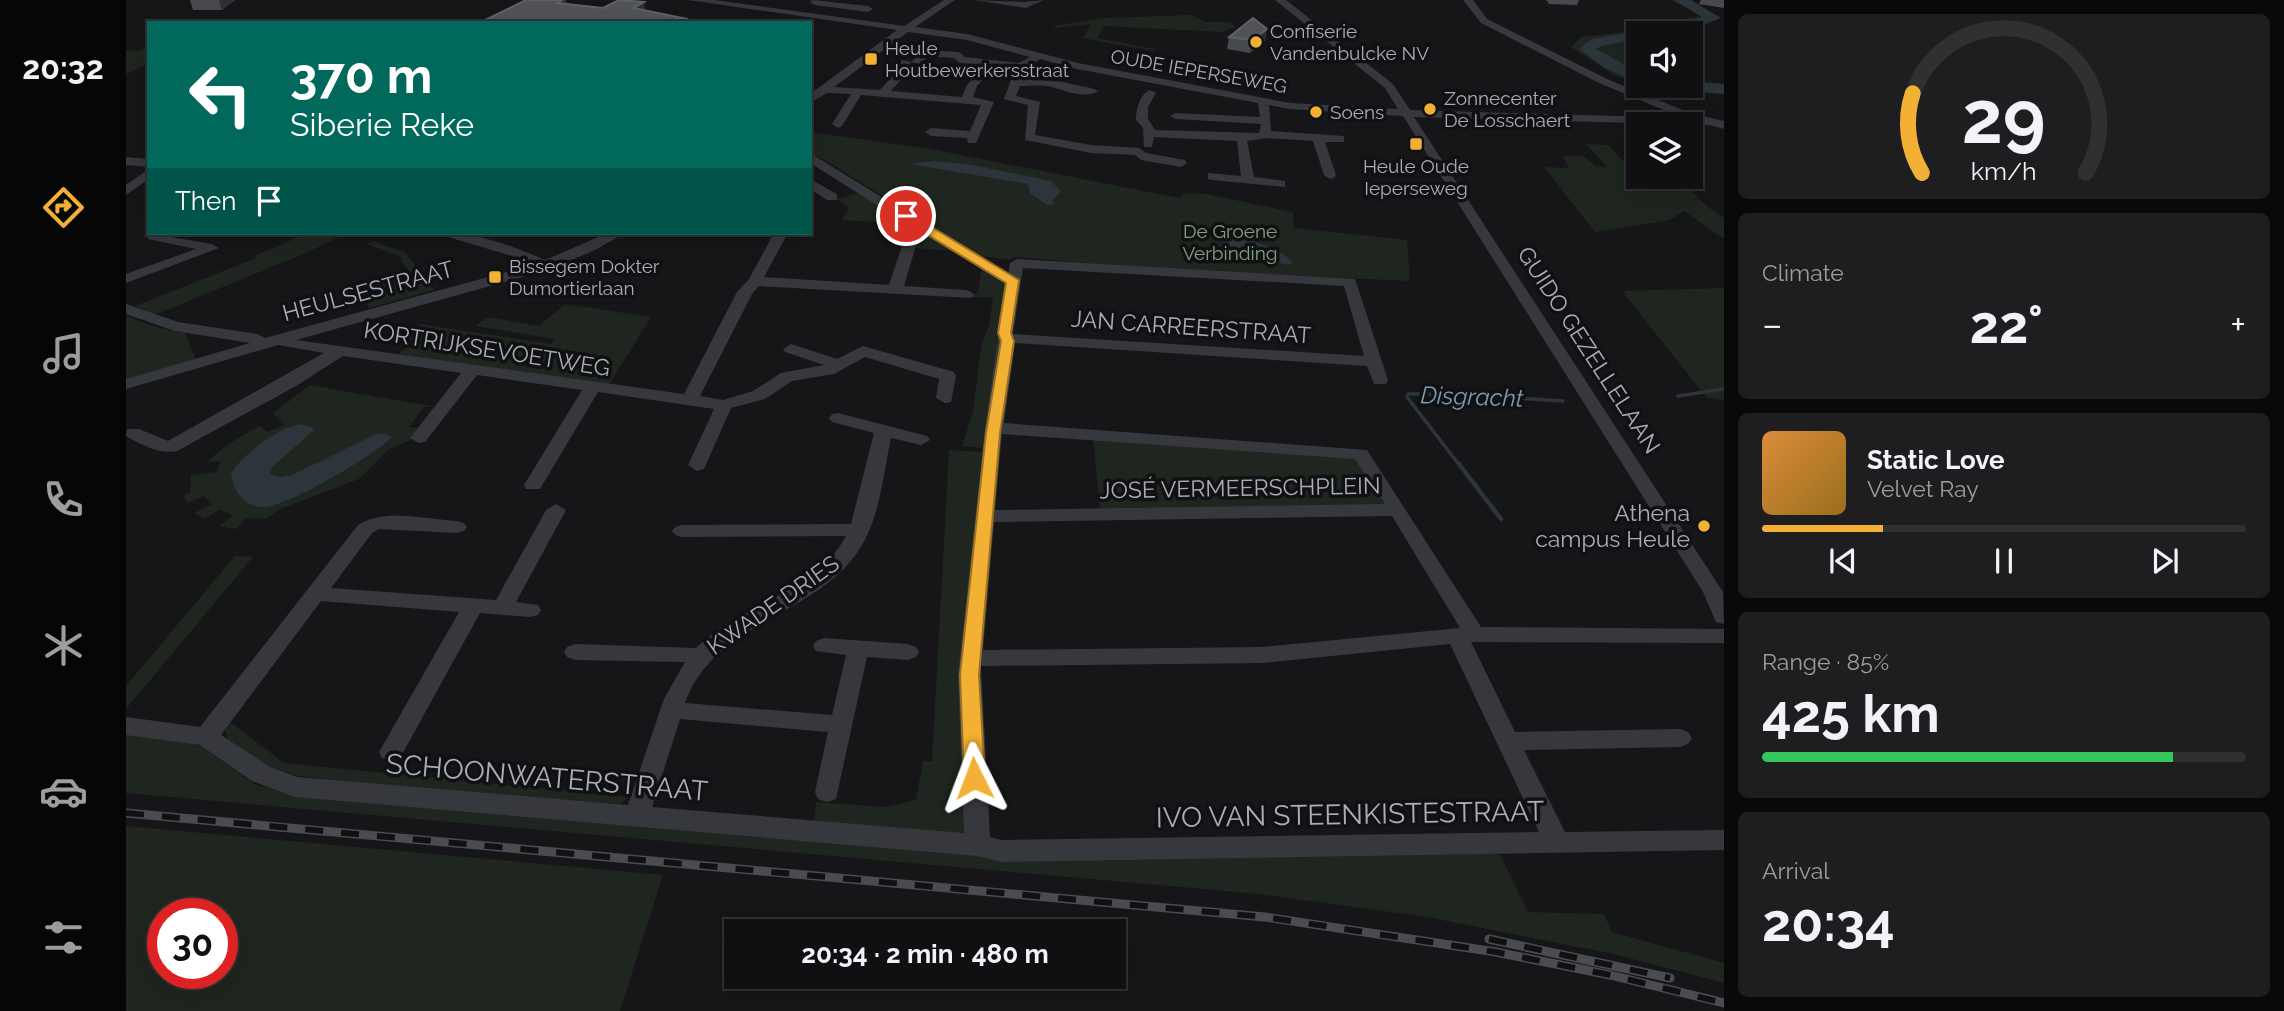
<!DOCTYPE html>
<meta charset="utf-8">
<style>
body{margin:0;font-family:Raleway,sans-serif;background:#1e1e20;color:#f1f3f6;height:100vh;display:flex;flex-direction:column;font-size:26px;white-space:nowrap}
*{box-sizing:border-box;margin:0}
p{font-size:23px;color:#9c9d9f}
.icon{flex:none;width:38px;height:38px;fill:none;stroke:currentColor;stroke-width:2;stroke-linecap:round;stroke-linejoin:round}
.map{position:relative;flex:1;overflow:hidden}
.panel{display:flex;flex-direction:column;gap:14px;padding:14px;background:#09090a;width:560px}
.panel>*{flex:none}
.guide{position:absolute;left:21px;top:21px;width:665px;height:214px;border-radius:0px;box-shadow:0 7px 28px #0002,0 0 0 2px #303032;background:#00695c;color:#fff;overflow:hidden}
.buttons{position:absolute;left:1500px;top:21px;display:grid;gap:14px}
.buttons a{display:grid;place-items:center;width:77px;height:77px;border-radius:0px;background:#101012;box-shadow:0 7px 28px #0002,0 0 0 2px #303032;font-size:35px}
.speed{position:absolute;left:21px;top:898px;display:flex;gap:14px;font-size:35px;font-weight:700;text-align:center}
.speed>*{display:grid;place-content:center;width:91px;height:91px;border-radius:50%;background:#101012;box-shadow:0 7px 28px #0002,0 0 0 2px #303032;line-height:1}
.speed .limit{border:10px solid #d22;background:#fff;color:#111}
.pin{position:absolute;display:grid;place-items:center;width:60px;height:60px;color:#fff;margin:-30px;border:4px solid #fff;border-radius:50%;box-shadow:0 2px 7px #0007}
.me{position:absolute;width:77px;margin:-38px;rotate:357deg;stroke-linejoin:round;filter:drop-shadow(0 0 5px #0008)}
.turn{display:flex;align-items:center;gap:24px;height:147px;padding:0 28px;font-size:32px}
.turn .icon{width:91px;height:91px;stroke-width:2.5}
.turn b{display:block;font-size:49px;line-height:60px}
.then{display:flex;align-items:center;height:66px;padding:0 28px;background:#0003;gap:14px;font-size:26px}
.big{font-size:52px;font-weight:700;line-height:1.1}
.panel .widget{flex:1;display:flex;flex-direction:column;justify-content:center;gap:10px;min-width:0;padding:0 24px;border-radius:10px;background:#1e1e20}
.panel .dial{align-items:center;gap:0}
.dial svg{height:182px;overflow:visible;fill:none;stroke:#303032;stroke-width:7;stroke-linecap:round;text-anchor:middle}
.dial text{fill:#f1f3f6;stroke:none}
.song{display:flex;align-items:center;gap:21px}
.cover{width:84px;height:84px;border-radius:10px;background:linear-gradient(135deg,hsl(30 70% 55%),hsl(40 70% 35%))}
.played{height:7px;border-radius:4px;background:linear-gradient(90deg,#f2b134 25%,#303032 25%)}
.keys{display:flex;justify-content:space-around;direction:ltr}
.heat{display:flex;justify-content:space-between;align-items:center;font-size:38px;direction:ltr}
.charge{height:10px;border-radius:5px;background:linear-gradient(90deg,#34c759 85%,#303032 0)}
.trip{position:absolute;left:598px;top:919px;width:402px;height:70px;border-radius:0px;background:#101012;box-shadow:0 7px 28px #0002,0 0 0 2px #303032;font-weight:700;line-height:70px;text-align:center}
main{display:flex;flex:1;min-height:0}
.tabs{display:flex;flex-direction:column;width:126px;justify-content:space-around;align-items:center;background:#060607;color:#9c9d9f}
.tabs .icon{width:49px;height:49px}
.tabs .active{color:#f2b134}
.tabs b{font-size:32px;color:#f1f3f6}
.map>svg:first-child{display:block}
.green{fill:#1e261f;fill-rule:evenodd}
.water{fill:#2c353c}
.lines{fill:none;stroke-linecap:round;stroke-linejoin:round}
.stream-far1{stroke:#2c353c;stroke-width:3.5}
.stream{stroke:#2c353c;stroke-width:4.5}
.river{fill:#2c353c;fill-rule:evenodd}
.minor{fill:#37383d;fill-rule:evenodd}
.rail-casing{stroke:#4a4c52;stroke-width:9}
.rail{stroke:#111113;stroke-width:6;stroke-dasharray:18;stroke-linecap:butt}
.wall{fill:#47494d}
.shaded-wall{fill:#2f3033}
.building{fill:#525359;stroke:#5f6168;stroke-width:2}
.route{fill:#f2b134;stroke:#9d7322;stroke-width:2}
.poi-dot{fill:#f2b134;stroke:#111113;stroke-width:2.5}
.labels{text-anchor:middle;stroke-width:7;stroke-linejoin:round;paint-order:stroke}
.far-poi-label{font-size:19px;fill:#a8adb8;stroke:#111113;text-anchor:start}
.far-street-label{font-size:19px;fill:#a8adb8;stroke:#111113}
.far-park-label{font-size:19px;fill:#7fa381;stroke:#111113}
.street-label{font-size:23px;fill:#a8adb8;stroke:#111113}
.poi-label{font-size:23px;fill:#a8adb8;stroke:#111113;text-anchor:end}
.water-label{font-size:24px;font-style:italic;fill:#7f9bb3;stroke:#111113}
.near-street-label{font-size:28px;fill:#a8adb8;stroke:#111113}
</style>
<main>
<nav class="tabs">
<b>20:32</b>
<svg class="icon active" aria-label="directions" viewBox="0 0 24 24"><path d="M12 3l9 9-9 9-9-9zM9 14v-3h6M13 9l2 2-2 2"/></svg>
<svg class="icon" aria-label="music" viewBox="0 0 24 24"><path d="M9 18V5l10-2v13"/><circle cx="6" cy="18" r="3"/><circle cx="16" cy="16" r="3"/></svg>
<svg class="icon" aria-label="phone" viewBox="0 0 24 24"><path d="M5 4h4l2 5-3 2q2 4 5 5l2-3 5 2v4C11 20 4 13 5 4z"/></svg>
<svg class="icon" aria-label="climate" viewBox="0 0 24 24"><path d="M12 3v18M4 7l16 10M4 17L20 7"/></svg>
<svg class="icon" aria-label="car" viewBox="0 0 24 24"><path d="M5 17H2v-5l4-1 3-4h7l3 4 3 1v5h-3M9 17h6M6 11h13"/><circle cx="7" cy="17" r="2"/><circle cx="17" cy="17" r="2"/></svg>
<svg class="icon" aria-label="filters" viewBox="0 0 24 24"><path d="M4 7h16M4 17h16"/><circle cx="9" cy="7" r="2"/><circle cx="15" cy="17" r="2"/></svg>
</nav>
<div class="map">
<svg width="1598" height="1011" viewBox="0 0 1598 1011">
<rect width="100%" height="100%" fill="#161618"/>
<!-- green -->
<g class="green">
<path d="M1545,0H1558L1590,15H1582L1584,18L1553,29L1477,40L1457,47C1462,56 1473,56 1481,62C1494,72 1495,73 1512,77V81L1490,76L1445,47L1455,37L1547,26L1552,23L1547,21L1575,16Z"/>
<path d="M1066,15L1080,22H1104L1109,27L1096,32L978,26L971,38L1029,49L1028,51L957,38L965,24L930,28L927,26L977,18Z"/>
<path d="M1512,36V76L1497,72L1462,49L1469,44Z"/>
<path d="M23,46V63L0,74V50L13,51Z"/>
<path d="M684,132L805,149L1053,198L1060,193L1080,194L1167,212L1168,228L1281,240L1284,281L1071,271L887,257L884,260L849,255L701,161L684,154Z"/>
<path d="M1460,144L1482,145L1496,160L1512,163V177H1550L1582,207L1598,218V239L1558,211L1544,220L1469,232L1418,167L1443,168L1437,156H1458L1469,166L1481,167Z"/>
<path d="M737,192L831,251L787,248V227L782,224L716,220L723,207L710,199Z"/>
<path d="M182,233H221L178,254L28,315L9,306L130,258L128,256Z"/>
<path d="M247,241L279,252L308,290L243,308L230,287L285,273L274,260L277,258L240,244Z"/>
<path d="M856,267L881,284L857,448L836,446L847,412L855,347L863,325L867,297H847L848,293H852Z"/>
<path d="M1598,288V400L1581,398L1496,291Z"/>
<path d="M439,304L525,317L482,386L272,354L288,341L275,338L294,324L425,344L429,339L350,326L361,317L413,326Z"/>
<path d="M0,316L33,328L59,333L70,360L0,381Z"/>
<path d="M184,385L309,407H298L283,427L293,428L283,441L263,449L233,479L154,509L140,519L120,518L110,529L93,526L108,515L93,510L79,519L68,513L86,504L78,496L61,503L58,495L64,493L65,475L90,472L95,461L81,462C97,447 114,436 134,426L141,432L159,425L147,413Z"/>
<path d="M967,437L1229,456L1261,508L974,512Z"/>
<path d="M823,450L858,452L840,830L829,836L688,823L690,802L759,807L790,800L797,761H806Z"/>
<path d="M109,556L127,557L0,709V686Z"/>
<path d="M105,723L158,763L503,797L494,804L247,785L167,775L141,766L102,739L99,730Z"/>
<path d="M0,734L47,738L78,747L130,785L184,797L641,834L1373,853L1402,912L1478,914L1486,932L1598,963V983L1488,954L1301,917L1133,894L0,793Z"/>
<path d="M0,826L537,875L494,1011H0ZM37,914H96V973H37Z"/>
</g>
<!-- water -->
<g class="water">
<path d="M807,161L841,164L925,181L935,191L926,201L928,204L921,205L904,193L902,184L784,164Z"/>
<path d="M1097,235C1112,235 1160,249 1166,263L1162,265L1103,252L1095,238Z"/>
<path d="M174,424L188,428L187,431L146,467L144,474L155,477L166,475L250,434L257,433L266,437C251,454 162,506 139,507C119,508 107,491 105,473C119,453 150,429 174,424Z"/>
</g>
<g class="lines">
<!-- stream-far1 -->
<g class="stream-far1">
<path d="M1552,396L1598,389"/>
<path d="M1334,466L1281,397L1282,394C1334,393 1385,398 1437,401"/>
</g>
<!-- stream -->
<path class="stream" d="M1333,464L1375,519"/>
<!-- river -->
<g class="river">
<path d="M1548,0H1565L1595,18L1557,33H1519L1521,30L1545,28L1576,17Z"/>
<path d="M1512,31L1518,33H1512V39L1475,46L1470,49L1512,72V82L1479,68L1453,49L1466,39Z"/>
<path d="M1564,81L1598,84V94L1562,91L1554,86H1564Z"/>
</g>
<!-- minor -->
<g class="minor">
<path d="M562,0H588L778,26L818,0H829L789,27L841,34L952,63L1164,103L1272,109L1259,88L1149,0H1160L1267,84L1284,110L1557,118L1473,83L1355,23L1337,0H1347L1361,19L1481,79L1564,113L1598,121V129L1583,125L1288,117L1597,592L1598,624L1590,622L1577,592L1277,116L1164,109L1143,105L1145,131L1218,136V142H1199L1210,175L1208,178L1204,179L1198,175L1187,141L1142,138L1121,141L1128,177L1159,181V187L1086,180L1082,179V173L1115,176L1111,141L1028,137L1026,147H1018L1017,128L1010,120C1010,109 1014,94 1024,90L1030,93L1022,107V119L1029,130L1133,133L1135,124L1050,119L1044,116L1050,113L1134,117L1132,103L951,69L914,59L900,68L896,79L938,82C948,86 964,86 972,91C960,99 939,91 929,88C919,84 904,86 894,86L890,96L914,102L909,135L965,145L1013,148L1020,153L1059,160L1061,163L1055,167L1015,160L1009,155L965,153L899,140L902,105L878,99L889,69L834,63L828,58L802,56L794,64L785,62L778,76L765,91L836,97L841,85L850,75H858L859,77L851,86L847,97L868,102L850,143H842L841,138L805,136L799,132L805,128L844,131L855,105L735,95L716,126L712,128L706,124L725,94L701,93L684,103V94L771,30ZM782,32L841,40L904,57L893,63L839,57L833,52L799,50L785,62L776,60L769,73L754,90L708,87Z"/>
<path d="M686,0L742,6L747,9L742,12L689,5L684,2Z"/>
<path d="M847,0L899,2L918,0L900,8Z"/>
<path d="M684,153L882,275L884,263L891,259L1229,279L1262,380L1260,384H1248L1241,366L889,343L878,423L1241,450L1355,627L1598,629V643L1345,642L1389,732L1554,729L1562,732L1566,738L1562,744L1554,747L1398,750L1439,832L1598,830V850L876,862L851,856L169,797L126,781L74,745L0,735V717L74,727L232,525C258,508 301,519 331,521L338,523L341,527L338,531L331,533L253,529L246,533L205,588L370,600L420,510L430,504L440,510L390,602L412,605L415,610L412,615L404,617L354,613L274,758L265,761L256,758L253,752L333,612L195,601L95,735L144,767L171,777L502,805L538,699L559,662L449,660L441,657L438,652L441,647L449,644L570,648C614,603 689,594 720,536L556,537L549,535L546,531L549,527L556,525L725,524L748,433L706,422L703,418L706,414L712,413L801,436L804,440L795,445L765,438C757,475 754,518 733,550C689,617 588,621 559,703L706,715L720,655L690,651L687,646L690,641L698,638L782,644L790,647L793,652L790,657L782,660L741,657L710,799L701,802L692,799L689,792L702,732L554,719L526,807L838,833L832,675L859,428L880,284L794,232L778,286L840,290L845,292L848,295L845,298L633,286L626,294L574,396L597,400L627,391L655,373L698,365L659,352L657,349L665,344L711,359L737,346L828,372L830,376L825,402L819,403L810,398L813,379L739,357L708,374L666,381L639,399L605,408L578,469L571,471L562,465L588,409L472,392L414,489H400L398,485L456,390L351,375L299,442L293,443L284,438L335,373L217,356L170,386L51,451C34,455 14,444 0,436L1,429H13L42,441L198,353L152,345L0,389V379L124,343L49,331L0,314V304L52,322L131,334L139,338L406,265L389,257L319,236L317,233C352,233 388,246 419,260L482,233H499L469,250L425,269L170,340L558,394L611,292L623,279L648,233H662L638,277L763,285L781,231L786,227L684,163ZM897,268L1218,286L1238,356L887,334ZM876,434L1229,459L1259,504L869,510ZM1266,516L1334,628L1136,647L857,650L868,522ZM1324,644L1413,832L876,840L864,837L855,666L1136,663Z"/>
<path d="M0,157L23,159V167L0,165Z"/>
<path d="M23,169V179L0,195V185Z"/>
<path d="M684,179L711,194V200H701L684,189Z"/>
<path d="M22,233L86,244L93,248L0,283V274L70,249L22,239Z"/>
</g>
<defs>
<g id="rail">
<path d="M0,813L1139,917L1370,952L1484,975L1598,1003"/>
<path d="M1363,939L1544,978"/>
</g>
</defs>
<!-- rail casing -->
<use href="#rail" class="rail-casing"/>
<!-- rail -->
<use href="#rail" class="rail"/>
</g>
<!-- wall -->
<g class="wall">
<path d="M64,0H109L96,10H67Z"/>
<path d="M1420,0H1453L1451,5L1423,4Z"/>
<path d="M1575,0H1598V8L1573,4Z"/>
<path d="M1103,37L1139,41L1124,53L1101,49Z"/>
</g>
<!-- shaded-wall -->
<g class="shaded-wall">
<path d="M93,0H109L96,10Z"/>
<path d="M436,0H440L442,10L431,3Z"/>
<path d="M518,2L520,14L507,8Z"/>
<path d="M1141,29L1139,41L1124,53L1126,40Z"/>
</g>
<!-- building -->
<g class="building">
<path d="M400,0H436L431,3L477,8L493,0L518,2L507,8L561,19L558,23H353Z"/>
<path d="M1127,18L1141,29L1126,40L1103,37Z"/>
</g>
<!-- route -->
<path class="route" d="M776,214H784L893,280L885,333L888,341L874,433L853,675L859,778L856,783L848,786L841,783L838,778L834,675L860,433L875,341L872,333L880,283L776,219Z"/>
<!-- markers -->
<g class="poi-dot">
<circle cx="1130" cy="42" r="7"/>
<rect x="738" y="52" width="14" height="14" rx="3.5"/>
<circle cx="1304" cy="109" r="7"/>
<circle cx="1190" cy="112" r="7"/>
<rect x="1283" y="137" width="14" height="14" rx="3.5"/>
<rect x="362" y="270" width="14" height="14" rx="3.5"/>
<circle cx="1578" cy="526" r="7"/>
</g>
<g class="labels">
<!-- far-poi labels -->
<g class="far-poi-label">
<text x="1144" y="38">Confiserie<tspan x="1144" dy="22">Vandenbulcke NV</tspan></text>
<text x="759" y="55">Heule<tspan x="759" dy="22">Houtbewerkersstraat</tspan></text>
<text x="1318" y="105">Zonnecenter<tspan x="1318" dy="22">De Losschaert</tspan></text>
<text x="1204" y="119">Soens</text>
<text x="1290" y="173" text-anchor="middle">Heule Oude<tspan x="1290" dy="22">Ieperseweg</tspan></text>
<text x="383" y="273">Bissegem Dokter<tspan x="383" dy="22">Dumortierlaan</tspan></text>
</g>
<!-- far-street labels -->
<g class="far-street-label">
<text transform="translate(1073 71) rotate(10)" y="7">OUDE IEPERSEWEG</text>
</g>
<!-- far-park labels -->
<g class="far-park-label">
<text x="1104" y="238">De Groene<tspan x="1104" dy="22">Verbinding</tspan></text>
</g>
<!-- street labels -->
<g class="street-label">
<text transform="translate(242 291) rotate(-15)" y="8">HEULSESTRAAT</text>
<text transform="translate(1065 327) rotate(4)" y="8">JAN CARREERSTRAAT</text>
<text transform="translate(361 349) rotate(9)" y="8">KORTRIJKSEVOETWEG</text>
<text transform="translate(1463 350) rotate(57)" y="8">GUIDO GEZELLELAAN</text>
<text transform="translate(1114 488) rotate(-1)" y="8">JOSÉ VERMEERSCHPLEIN</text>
<text transform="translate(647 605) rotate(-35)" y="8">KWADE DRIES</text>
</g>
<!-- poi labels -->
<g class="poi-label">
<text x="1564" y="521">Athena<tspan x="1564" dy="26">campus Heule</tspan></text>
</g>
<!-- water labels -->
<g class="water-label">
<text transform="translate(1346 397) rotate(2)" y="8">Disgracht</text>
</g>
<!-- near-street labels -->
<g class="near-street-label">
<text transform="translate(421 777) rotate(5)" y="10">SCHOONWATERSTRAAT</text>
<text transform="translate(1224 814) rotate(-1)" y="10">IVO VAN STEENKISTESTRAAT</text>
</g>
</g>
</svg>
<div class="buttons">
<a><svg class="icon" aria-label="sound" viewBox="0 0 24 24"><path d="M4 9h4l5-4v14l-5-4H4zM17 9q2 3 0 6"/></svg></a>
<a><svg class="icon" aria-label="layers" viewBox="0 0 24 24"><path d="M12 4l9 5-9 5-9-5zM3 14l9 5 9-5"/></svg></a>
</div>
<div class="speed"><div class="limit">30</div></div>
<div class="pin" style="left:780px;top:216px;background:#d93025"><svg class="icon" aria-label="arrive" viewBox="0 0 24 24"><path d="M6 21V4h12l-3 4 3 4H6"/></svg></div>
<svg class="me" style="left:848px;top:778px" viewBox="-20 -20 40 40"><path d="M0-17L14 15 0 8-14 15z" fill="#f2b134" stroke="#fff" stroke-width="4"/></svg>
<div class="trip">20:34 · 2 min · 480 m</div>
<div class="guide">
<div class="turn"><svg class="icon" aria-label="left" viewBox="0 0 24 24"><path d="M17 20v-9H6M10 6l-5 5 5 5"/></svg><div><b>370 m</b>Siberie Reke</div></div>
<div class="then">Then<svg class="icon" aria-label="arrive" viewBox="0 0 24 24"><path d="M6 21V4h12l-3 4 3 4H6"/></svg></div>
</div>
</div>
<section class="panel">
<div class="widget dial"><svg viewBox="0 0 100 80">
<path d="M14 69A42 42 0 1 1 86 69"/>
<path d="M14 69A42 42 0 0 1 10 34" stroke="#f2b134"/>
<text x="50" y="56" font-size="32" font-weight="700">29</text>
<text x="50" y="72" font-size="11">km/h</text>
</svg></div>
<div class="widget"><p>Climate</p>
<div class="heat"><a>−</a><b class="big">22°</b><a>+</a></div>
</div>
<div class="widget">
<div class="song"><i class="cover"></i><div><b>Static Love</b><p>Velvet Ray</p></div></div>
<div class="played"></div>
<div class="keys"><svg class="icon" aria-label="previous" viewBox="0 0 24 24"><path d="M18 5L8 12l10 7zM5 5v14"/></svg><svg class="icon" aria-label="pause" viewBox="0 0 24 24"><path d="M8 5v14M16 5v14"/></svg><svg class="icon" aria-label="next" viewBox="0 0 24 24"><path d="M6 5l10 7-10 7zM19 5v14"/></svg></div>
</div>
<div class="widget"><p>Range · 85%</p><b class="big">425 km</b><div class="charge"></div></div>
<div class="widget"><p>Arrival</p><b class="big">20:34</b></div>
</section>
</main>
